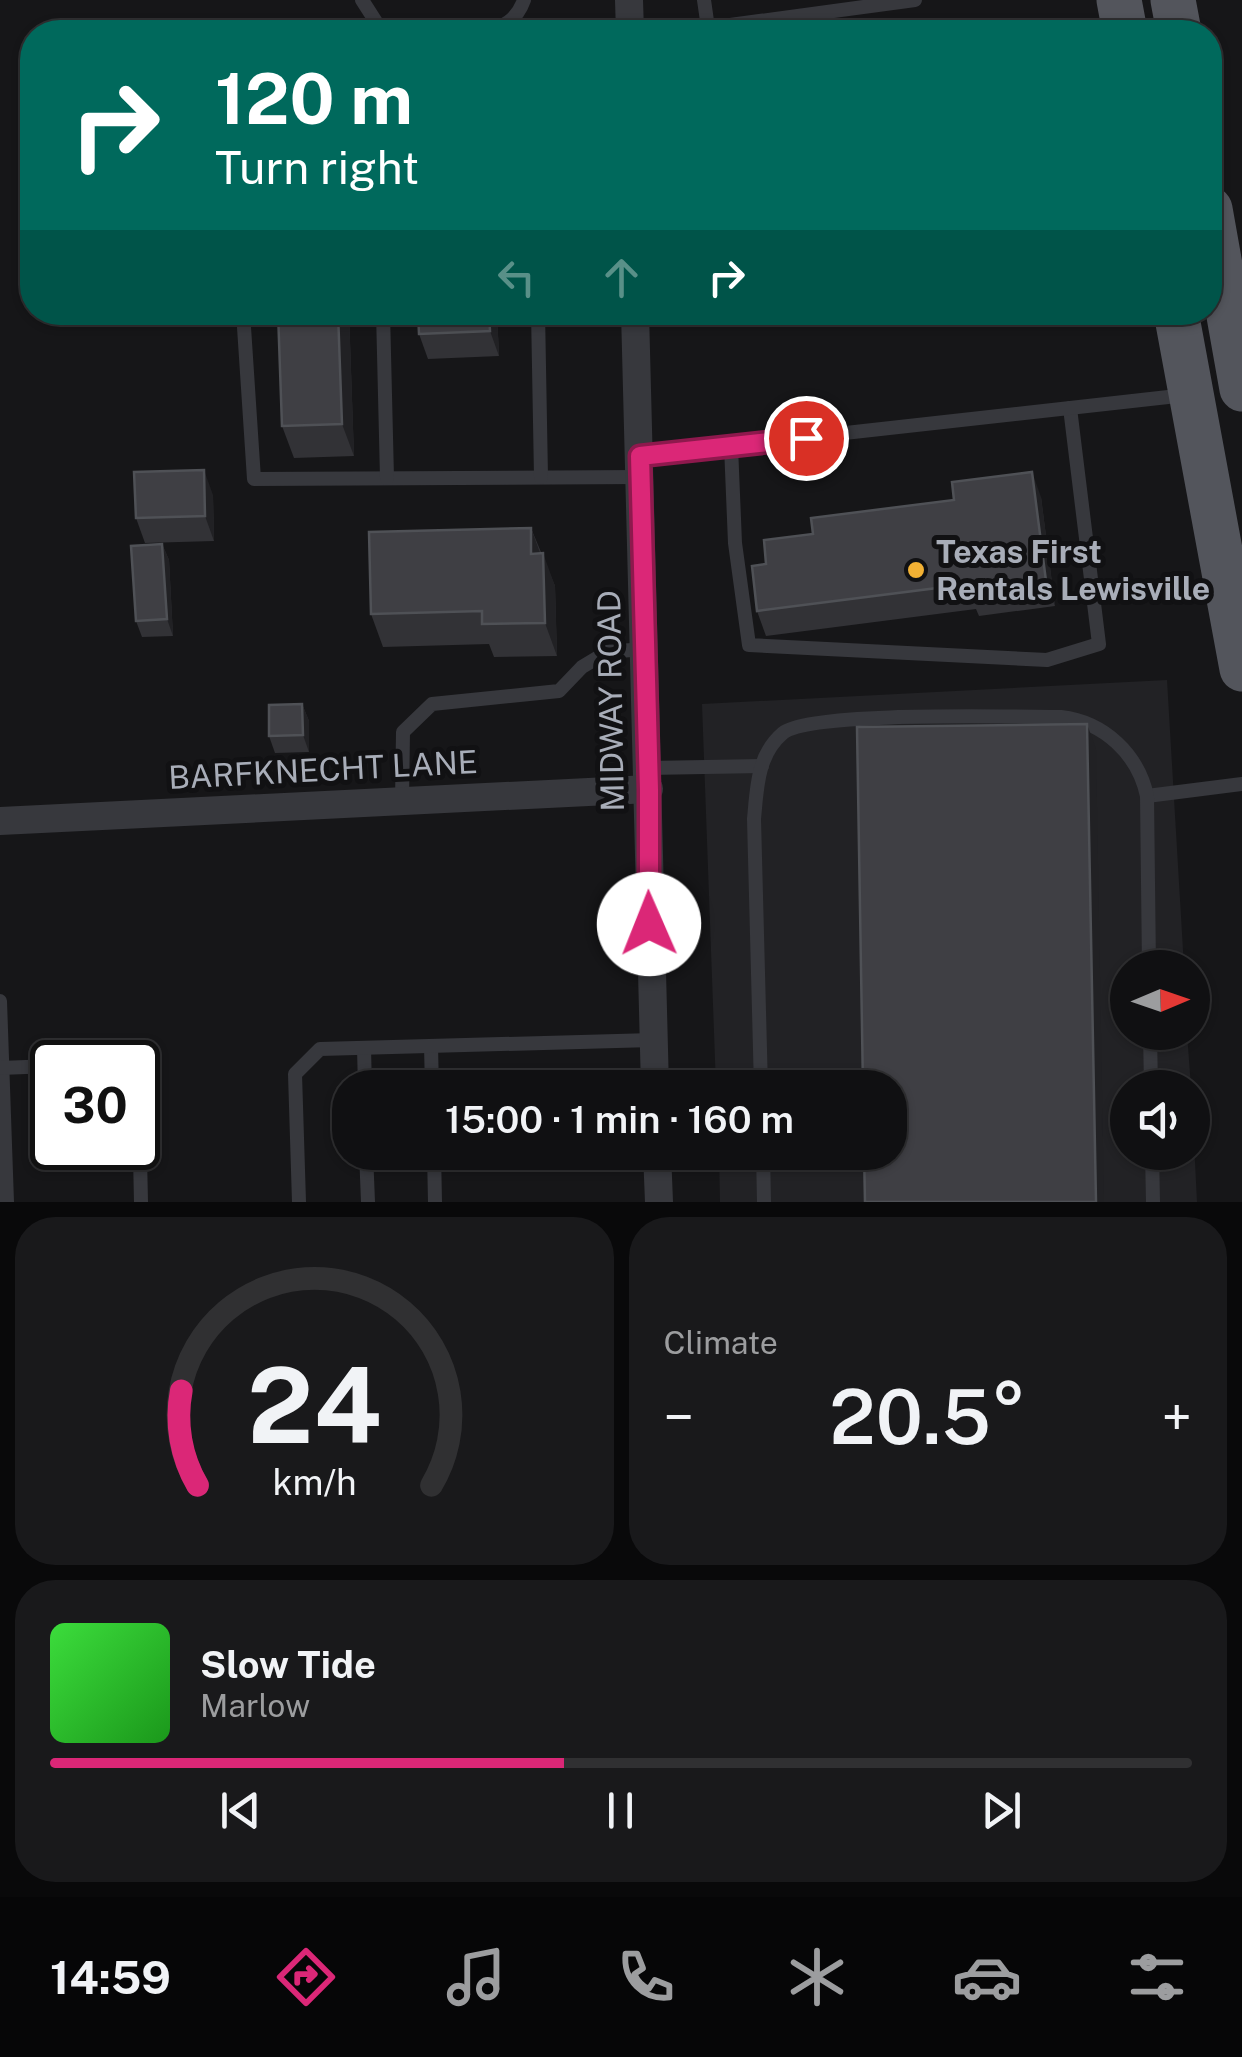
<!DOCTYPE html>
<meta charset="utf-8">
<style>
body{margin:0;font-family:"Public Sans",sans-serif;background:#19191b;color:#f1f3f6;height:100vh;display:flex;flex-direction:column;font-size:38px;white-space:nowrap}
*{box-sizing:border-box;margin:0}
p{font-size:32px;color:#9c9d9f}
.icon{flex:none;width:55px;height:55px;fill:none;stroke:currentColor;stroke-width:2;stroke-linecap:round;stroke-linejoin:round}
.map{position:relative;height:1202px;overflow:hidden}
.drawer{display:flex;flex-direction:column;gap:15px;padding:15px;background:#09090a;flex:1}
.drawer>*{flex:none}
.guide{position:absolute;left:20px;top:20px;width:1202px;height:305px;border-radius:40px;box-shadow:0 2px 8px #0004,0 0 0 2px #303032;background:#00695c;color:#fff;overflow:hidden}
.needle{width:65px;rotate:88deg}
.tools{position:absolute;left:1110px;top:950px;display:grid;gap:20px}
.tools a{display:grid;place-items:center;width:100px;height:100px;border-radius:50%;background:#101012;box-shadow:0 2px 8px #0004,0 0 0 2px #303032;font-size:50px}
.speed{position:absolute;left:30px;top:1040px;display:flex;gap:20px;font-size:50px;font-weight:700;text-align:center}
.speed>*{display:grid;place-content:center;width:130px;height:130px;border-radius:50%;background:#101012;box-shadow:0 2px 8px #0004,0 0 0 2px #303032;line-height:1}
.speed .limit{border:5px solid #111;border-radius:15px;background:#fff;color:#111}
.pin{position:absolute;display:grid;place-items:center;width:85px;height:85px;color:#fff;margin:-42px;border:5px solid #fff;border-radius:50%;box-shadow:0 2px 10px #0007}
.me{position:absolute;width:110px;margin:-55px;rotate:359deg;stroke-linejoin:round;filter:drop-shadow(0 0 8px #0008)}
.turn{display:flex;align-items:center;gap:35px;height:210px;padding:0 30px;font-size:45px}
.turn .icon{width:130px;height:130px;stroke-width:2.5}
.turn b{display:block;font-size:70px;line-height:85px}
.lanes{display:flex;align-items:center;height:95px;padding:0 30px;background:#0003;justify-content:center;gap:50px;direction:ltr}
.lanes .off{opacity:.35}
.big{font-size:75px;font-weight:600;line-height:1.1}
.drawer .card{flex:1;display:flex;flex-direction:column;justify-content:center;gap:15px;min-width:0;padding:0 35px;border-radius:40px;background:#19191b}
.drawer .dial{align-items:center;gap:0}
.dial svg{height:260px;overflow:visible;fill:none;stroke:#303032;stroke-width:7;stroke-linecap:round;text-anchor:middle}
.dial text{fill:#f1f3f6;stroke:none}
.song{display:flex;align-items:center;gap:30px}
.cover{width:120px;height:120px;border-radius:15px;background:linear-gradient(135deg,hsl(120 70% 55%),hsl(120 70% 35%))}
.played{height:10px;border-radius:5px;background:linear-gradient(90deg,#db2777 45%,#303032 45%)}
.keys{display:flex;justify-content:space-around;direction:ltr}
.heat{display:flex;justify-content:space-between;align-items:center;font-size:55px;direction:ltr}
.drawer .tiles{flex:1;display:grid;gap:15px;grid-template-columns:1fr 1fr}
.card:last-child{grid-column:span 2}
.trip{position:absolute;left:332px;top:1070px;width:575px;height:100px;border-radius:40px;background:#101012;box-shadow:0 2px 8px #0004,0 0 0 2px #303032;font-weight:600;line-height:100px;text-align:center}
.tabs{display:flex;height:160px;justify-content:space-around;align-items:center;background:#060607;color:#9c9d9f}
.tabs .icon{width:70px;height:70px}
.tabs .current{color:#db2777}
.tabs b{font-size:45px;color:#f1f3f6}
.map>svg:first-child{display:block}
.built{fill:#222225}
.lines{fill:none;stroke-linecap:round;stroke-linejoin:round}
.service{stroke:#37383d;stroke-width:14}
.minor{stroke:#37383d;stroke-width:28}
.primary{stroke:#53555c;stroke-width:45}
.wall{fill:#323236}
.shaded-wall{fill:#212124}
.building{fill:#3f3f44;stroke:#4f5156;stroke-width:2.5}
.route-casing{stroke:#8e194d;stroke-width:25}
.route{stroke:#db2777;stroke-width:18}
.poi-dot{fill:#f2b134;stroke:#111113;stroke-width:4}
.labels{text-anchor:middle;stroke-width:10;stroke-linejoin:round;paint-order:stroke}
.poi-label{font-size:32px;font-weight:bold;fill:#a8adb8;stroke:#111113;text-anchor:start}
.street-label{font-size:32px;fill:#a8adb8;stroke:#111113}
</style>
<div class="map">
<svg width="1242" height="1202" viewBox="0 0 1242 1202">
<rect width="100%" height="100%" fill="#161618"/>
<!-- built -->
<path class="built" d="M1167,680L1184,967L1128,968V1032L1187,1033L1191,1087L1128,1088V1152H1192L1193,1122L1197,1202H720L719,1153L890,1152V1088L716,1087L702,704Z"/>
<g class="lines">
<!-- service -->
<g class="service">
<path d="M362,0L378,25L397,32"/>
<path d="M704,0L708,28L915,0"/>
<path d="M483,32C503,28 517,20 524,0"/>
<path d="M243,312L254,479L640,477"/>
<path d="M383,312L387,478"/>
<path d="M538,312L541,477"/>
<path d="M731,446L735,543L749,645L1047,660L1099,644L1070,408"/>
<path d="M639,456L1186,395"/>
<path d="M648,768L762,766"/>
<path d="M1147,796L1242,784"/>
<path d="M402,802L403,732L432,704L559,691L582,667L607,652L644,649"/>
<path d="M0,1001L7,1202"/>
<path d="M1150,1032L1151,1088"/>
<path d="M431,1046L432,1088"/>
<path d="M364,1048L365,1088"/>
<path d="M138,1064L141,1202"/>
<path d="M0,1068L52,1066"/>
<path d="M761,1088L754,819C757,788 757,755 783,733C809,711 1015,717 1061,717C1104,722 1138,754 1147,796L1149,968"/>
<path d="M366,1152L368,1202"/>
<path d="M434,1152L435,1202"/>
<path d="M763,1152L764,1202"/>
<path d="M1152,1152L1153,1202"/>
<path d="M299,1202L295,1074L320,1049L653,1040"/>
</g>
<!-- minor -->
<g class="minor">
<path d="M629,0L630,32"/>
<path d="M635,312L655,1088"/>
<path d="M0,821L649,789"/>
<path d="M657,1152L659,1202"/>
</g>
<!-- primary -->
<g class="primary">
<path d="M1119,0L1125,32"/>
<path d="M1173,0L1179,32"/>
<path d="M1210,209L1242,389"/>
<path d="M1176,312L1242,669"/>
</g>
</g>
<!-- wall -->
<g class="wall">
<path d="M349,312L354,456L294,458L282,426Z"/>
<path d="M497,312L499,356L428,359L419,334Z"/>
<path d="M213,495L214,541L145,543L136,518Z"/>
<path d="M1041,497L1055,606L979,616L976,609L766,636L757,611L766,564L813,534Z"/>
<path d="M531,528L555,586L557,656L494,657L489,644L383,647L371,614Z"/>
<path d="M162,544L169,560L173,636L142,637L136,621Z"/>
<path d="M302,704L309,721V752L275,753L269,736Z"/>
</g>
<!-- shaded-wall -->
<g class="shaded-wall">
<path d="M338,312H349L354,456L342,424Z"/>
<path d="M489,312H497L499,356L490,331Z"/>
<path d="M204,470L213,495L214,541L205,516Z"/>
<path d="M1032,472L1041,497L1055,606L1046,581Z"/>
<path d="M531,528L543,561L531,554Z"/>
<path d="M162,544L169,560L173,636L167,619Z"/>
<path d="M543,553L555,586L557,656L545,623Z"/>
<path d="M302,704L309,721V752L303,735Z"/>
<path d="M1087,724L1096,749L1104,1202H1096Z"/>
</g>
<!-- building -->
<g class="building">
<path d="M278,312H338L342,424L282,426Z"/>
<path d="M418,312H489L490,331L419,334Z"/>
<path d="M204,470L205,516L136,518L134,472Z"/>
<path d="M1032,472L1046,581L970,591L969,584L757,611L752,566L766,564L764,540L813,534L811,518L954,500L952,482Z"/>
<path d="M531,528V554L543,553L545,623L482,624V611L371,614L369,532Z"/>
<path d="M162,544L167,619L136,621L131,546Z"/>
<path d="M302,704L303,735L269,736V705Z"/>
<path d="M1087,724L1096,1202H865L864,1152H890V1088H863L857,727Z"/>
</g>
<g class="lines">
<defs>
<path id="route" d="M649,924V790L640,456L806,438"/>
</defs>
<!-- route casing -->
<use href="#route" class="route-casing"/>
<!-- route -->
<use href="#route" class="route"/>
</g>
<!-- markers -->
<circle class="poi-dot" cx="916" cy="570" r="10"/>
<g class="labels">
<!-- poi labels -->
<g class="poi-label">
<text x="936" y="563">Texas First<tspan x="936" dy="37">Rentals Lewisville</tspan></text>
</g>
<!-- street labels -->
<g class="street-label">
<text transform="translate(611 701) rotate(-91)" y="11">MIDWAY ROAD</text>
<text transform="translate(323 770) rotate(-3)" y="11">BARFKNECHT LANE</text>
</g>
</g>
</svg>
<div class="tools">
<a><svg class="needle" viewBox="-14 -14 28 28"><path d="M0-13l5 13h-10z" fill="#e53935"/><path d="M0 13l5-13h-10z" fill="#9c9d9f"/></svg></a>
<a><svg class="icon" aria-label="sound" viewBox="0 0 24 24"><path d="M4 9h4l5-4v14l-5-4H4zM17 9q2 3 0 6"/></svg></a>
</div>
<div class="speed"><div class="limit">30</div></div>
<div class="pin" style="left:806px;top:438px;background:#d93025"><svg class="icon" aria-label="arrive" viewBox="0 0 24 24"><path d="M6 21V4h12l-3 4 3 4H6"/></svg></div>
<svg class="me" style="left:649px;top:924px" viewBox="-20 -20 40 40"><circle r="19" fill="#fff"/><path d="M0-13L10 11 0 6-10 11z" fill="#db2777"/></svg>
<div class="trip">15:00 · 1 min · 160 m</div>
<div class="guide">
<div class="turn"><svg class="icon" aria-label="right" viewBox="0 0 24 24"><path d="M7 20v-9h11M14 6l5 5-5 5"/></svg><div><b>120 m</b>Turn right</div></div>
<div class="lanes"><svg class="icon off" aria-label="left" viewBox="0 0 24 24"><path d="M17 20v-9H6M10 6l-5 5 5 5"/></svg><svg class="icon off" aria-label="ahead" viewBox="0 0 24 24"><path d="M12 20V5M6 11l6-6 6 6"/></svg><svg class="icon" aria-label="right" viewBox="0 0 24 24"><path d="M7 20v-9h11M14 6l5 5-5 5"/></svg></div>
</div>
</div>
<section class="drawer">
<div class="tiles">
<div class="card dial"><svg viewBox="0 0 100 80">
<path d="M14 69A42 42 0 1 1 86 69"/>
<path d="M14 69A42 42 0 0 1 9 40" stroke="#db2777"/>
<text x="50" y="56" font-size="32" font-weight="700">24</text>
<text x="50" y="72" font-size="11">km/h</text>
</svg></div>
<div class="card"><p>Climate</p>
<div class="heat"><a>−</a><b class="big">20.5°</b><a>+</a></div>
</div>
<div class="card">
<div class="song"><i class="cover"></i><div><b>Slow Tide</b><p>Marlow</p></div></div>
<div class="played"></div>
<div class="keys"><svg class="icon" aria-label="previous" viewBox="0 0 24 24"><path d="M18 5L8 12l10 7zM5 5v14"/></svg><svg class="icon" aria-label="pause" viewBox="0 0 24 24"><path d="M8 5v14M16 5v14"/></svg><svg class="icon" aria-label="next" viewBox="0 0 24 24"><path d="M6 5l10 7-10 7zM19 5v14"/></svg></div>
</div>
</div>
</section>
<nav class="tabs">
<b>14:59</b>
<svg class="icon current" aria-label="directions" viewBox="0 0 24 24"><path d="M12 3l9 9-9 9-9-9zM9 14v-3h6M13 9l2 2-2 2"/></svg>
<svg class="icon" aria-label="music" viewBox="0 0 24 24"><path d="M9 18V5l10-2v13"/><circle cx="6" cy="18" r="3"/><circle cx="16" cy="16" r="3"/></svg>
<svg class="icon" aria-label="phone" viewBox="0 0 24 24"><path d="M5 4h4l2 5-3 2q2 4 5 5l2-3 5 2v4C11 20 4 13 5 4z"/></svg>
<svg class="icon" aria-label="climate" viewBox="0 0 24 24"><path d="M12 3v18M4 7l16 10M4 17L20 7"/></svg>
<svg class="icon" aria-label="car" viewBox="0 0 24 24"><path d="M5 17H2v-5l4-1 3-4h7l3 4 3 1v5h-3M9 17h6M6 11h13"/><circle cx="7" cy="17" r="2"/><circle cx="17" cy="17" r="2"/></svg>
<svg class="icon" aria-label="filters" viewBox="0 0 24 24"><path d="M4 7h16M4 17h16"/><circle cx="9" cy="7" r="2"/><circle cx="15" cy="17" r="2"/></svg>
</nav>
